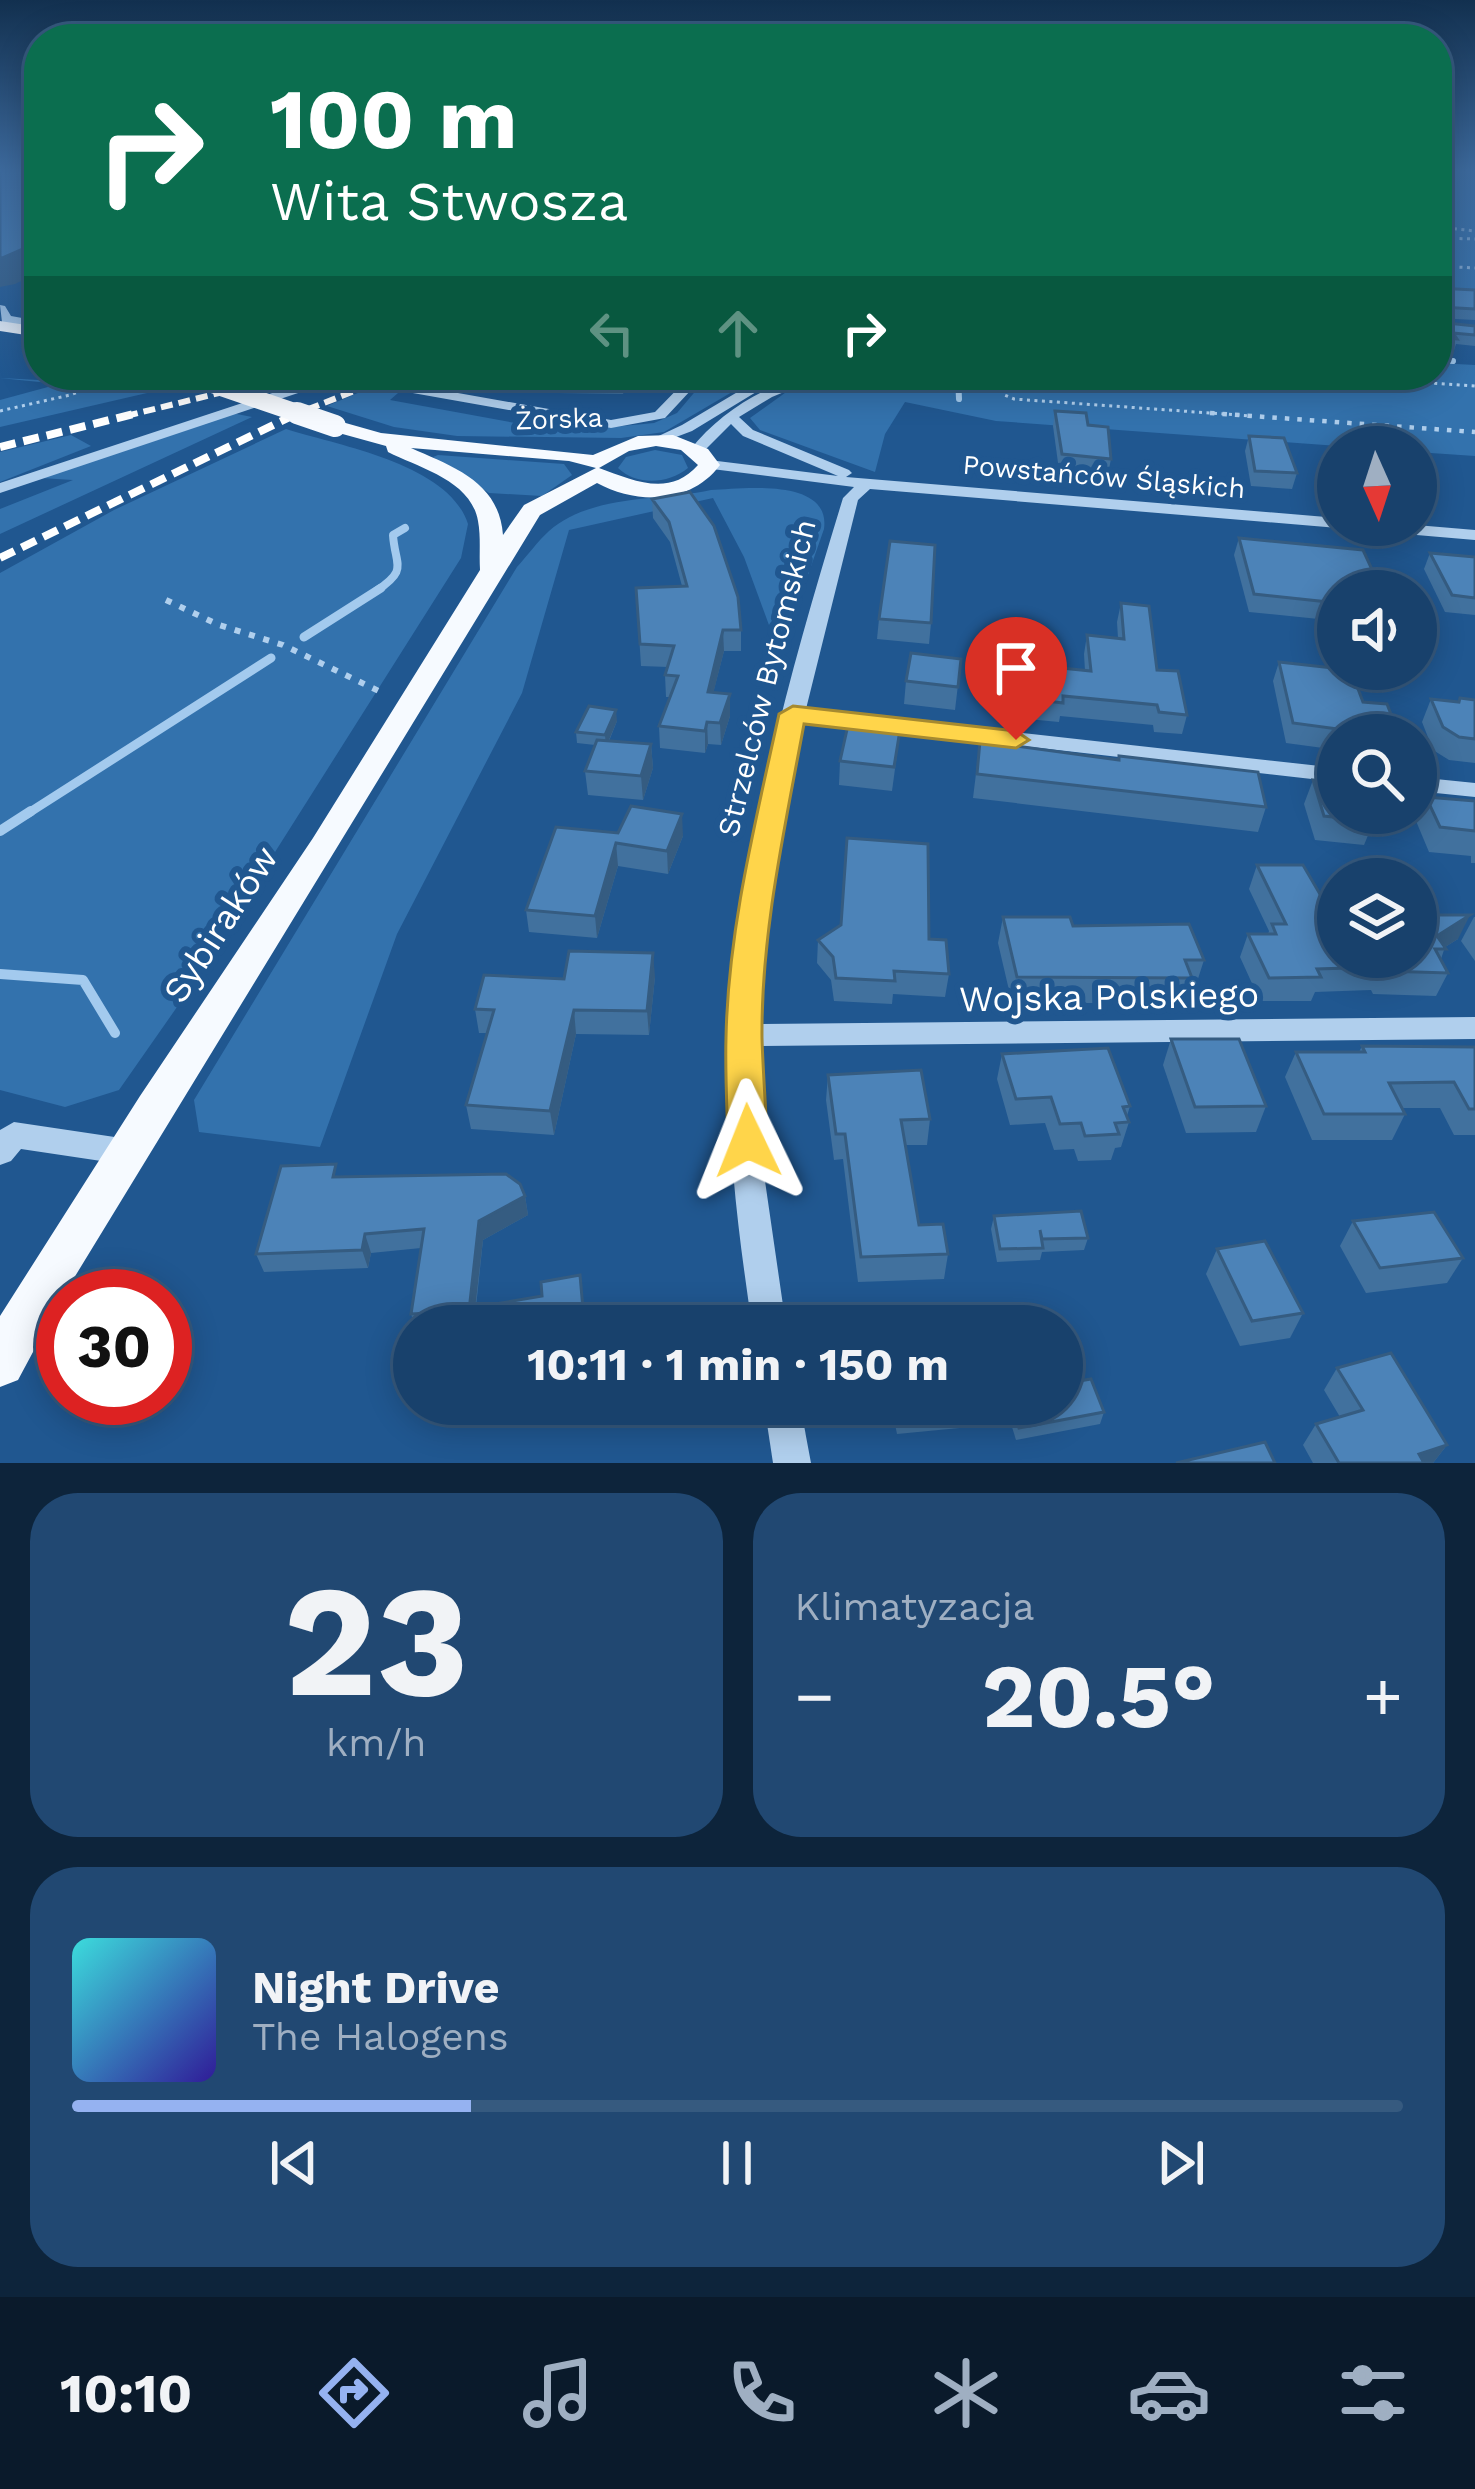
<!DOCTYPE html>
<html lang="pl">
<meta charset="utf-8">
<style>
body{margin:0;font-family:"Work Sans",sans-serif;background:#214872;color:#f1f3f6;height:100vh;display:flex;flex-direction:column;font-size:45px;white-space:nowrap}
*{box-sizing:border-box;margin:0}
p{font-size:39px;color:#9fafc2}
.icon{flex:none;width:66px;height:66px;fill:none;stroke:currentColor;stroke-width:2;stroke-linecap:round;stroke-linejoin:round}
.map{position:relative;height:1463px;overflow:hidden}
.panel{display:flex;flex-direction:column;gap:30px;padding:30px;background:#0d243b;flex:1}
.panel>*{flex:none}
.top-card{position:absolute;left:24px;top:24px;width:1428px;height:366px;border-radius:48px;box-shadow:0 6px 30px #0003,0 0 0 3px #365a7f;background:#0b6e4f;color:#fff;overflow:hidden}
.needle{width:78px;rotate:177deg}
.fabs{position:absolute;left:1317px;top:426px;display:grid;gap:24px}
.fabs a{display:grid;place-items:center;width:120px;height:120px;border-radius:50%;background:#18416c;box-shadow:0 6px 30px #0003,0 0 0 3px #365a7f;font-size:60px}
.speed{position:absolute;left:36px;top:1269px;display:flex;gap:24px;font-size:60px;font-weight:700;text-align:center}
.speed>*{display:grid;place-content:center;width:156px;height:156px;border-radius:50%;background:#18416c;box-shadow:0 6px 30px #0003,0 0 0 3px #365a7f;line-height:1}
.speed .limit{border:18px solid #d22;background:#fff;color:#111}
.pin{position:absolute;display:grid;place-items:center;width:102px;height:102px;color:#fff;margin:-123px -51px;border-radius:50% 50% 50% 0;rotate:-45deg;box-shadow:0 0 12px #0007}
.pin .icon{rotate:45deg}
.me{position:absolute;width:132px;margin:-66px;rotate:358deg;stroke-linejoin:round;filter:drop-shadow(0 0 9px #0008)}
.turn{display:flex;align-items:center;gap:42px;height:252px;padding:0 48px;font-size:54px}
.turn .icon{width:156px;height:156px;stroke-width:2.5}
.turn b{display:block;font-size:84px;line-height:102px}
.lanes{display:flex;align-items:center;height:114px;padding:0 48px;background:#0003;justify-content:center;gap:60px;direction:ltr}
.lanes .off{opacity:.35}
.big{font-size:90px;font-weight:700;line-height:1.1}
.panel .tile{flex:1;display:flex;flex-direction:column;justify-content:center;gap:18px;min-width:0;padding:0 42px;border-radius:48px;background:#214872}
.panel .dial{align-items:center;gap:0}
.dial b{font-size:156px;line-height:1}
.song{display:flex;align-items:center;gap:36px}
.cover{width:144px;height:144px;border-radius:18px;background:linear-gradient(135deg,hsl(180 70% 55%),hsl(250 70% 35%))}
.played{height:12px;border-radius:6px;background:linear-gradient(90deg,#95b2f1 30%,#365a7f 30%)}
.keys{display:flex;justify-content:space-around;direction:ltr}
.heat{display:flex;justify-content:space-between;align-items:center;font-size:66px;direction:ltr}
.panel .tiles{flex:1;display:grid;gap:30px;grid-template-columns:1fr 1fr}
.tile:last-child{grid-column:span 2}
.trip{position:absolute;left:393px;top:1305px;width:690px;height:120px;border-radius:60px;background:#18416c;box-shadow:0 6px 30px #0003,0 0 0 3px #365a7f;font-weight:700;line-height:120px;text-align:center}
.menu{display:flex;height:192px;justify-content:space-around;align-items:center;background:#0a1a2b;color:#9fafc2}
.menu .icon{width:84px;height:84px}
.menu .selected{color:#95b2f1}
.menu b{font-size:54px;color:#f1f3f6}
.map>svg:first-child{display:block}
.green{fill:#3372ad}
.lines{fill:none;stroke-linecap:round;stroke-linejoin:round}
.stream-far3{stroke:#a3caee;stroke-width:6}
.stream-far2{stroke:#a3caee;stroke-width:8}
.stream-far1{stroke:#a3caee;stroke-width:9}
.stream{stroke:#a3caee;stroke-width:10}
.path-far2{stroke:#b0cfed;stroke-width:3;stroke-dasharray:3 4.5;stroke-linecap:butt}
.path-far1{stroke:#b0cfed;stroke-width:4.5;stroke-dasharray:4.5 8;stroke-linecap:butt}
.path{stroke:#b0cfed;stroke-width:6;stroke-dasharray:6 9;stroke-linecap:butt}
.minor{fill:#b0cfed;fill-rule:evenodd}
.major{fill:#f6faff;fill-rule:evenodd}
.rail-far1{stroke:#fff;stroke-width:6;stroke-dasharray:12 6;stroke-linecap:butt}
.rail{stroke:#fff;stroke-width:8;stroke-dasharray:16 8;stroke-linecap:butt}
.major-bridge-far1{stroke:#f6faff;stroke-width:18}
.major-bridge{stroke:#f6faff;stroke-width:22}
.wall{fill:#41719e}
.shaded-wall{fill:#355c81}
.building{fill:#4c83b8;stroke:#355c81;stroke-width:3}
.route{fill:#ffd54a;stroke:#a68a30;stroke-width:3}
.labels{text-anchor:middle;stroke-width:12;stroke-linejoin:round;paint-order:stroke}
.far-street-label{font-size:27px;fill:#fff;stroke:#205790}
.street-label{font-size:30px;fill:#fff;stroke:#205790}
.near-street-label{font-size:36px;fill:#fff;stroke:#205790}
</style>
<div class="map">
<svg width="1475" height="1463" viewBox="0 0 1475 1463">
<rect width="100%" height="100%" fill="#205790"/>
<!-- green -->
<g class="green">
<path d="M1437,171H1475V298L1437,296Z"/>
<path d="M1437,363L1475,365V456L1416,452V447H1352L996,421L905,402L885,434L875,472L760,430L750,418L789,390L838,375H1437Z"/>
<path d="M105,375H145L173,387L0,427V400L59,384L0,378L78,382Z"/>
<path d="M709,375H761L664,432L621,438L457,436L394,427L327,406L372,387L398,393L390,400L542,428L552,421L601,428L654,423L677,413Z"/>
<path d="M232,413L252,417L0,534V509L73,480L41,478Z"/>
<path d="M286,429C340,446 449,464 468,524L461,558L177,1007L119,1090L65,1107L0,1090V573L114,510Z"/>
<path d="M71,435L91,446L0,482V452Z"/>
<path d="M655,450L682,455L688,468C668,484 637,486 618,468L626,457Z"/>
<path d="M438,455L564,464L572,475L542,496L489,493L433,457Z"/>
<path d="M711,490C745,488 831,478 824,529L780,655L744,557L713,498L569,530L522,693L397,934L320,1147L199,1132L194,1100L517,567C528,555 537,542 549,531C591,494 660,501 711,490Z"/>
</g>
<g class="lines">
<!-- stream-far3 -->
<g class="stream-far3">
<path d="M1437,360L1453,361"/>
<path d="M958,375L959,399"/>
</g>
<!-- stream-far2 -->
<path class="stream-far2" d="M376,591C409,569 395,566 393,535L405,528"/>
<!-- stream-far1 -->
<g class="stream-far1">
<path d="M304,637L381,588"/>
<path d="M27,814L271,658"/>
</g>
<!-- stream -->
<g class="stream">
<path d="M0,831L31,811"/>
<path d="M0,974L83,980L115,1033"/>
</g>
<!-- path-far2 -->
<g class="path-far2">
<path d="M1439,227L1475,231"/>
<path d="M1437,238L1475,239"/>
<path d="M1437,266L1475,268"/>
<path d="M1437,273L1447,290"/>
<path d="M1001,375L1002,394L1014,399L1252,416"/>
<path d="M1307,375L1475,386"/>
<path d="M0,411L70,395L126,375"/>
</g>
<!-- path-far1 -->
<path class="path-far1" d="M1210,413L1475,432"/>
<!-- path -->
<path class="path" d="M166,600L219,625L283,645L385,694"/>
<!-- minor -->
<g class="minor">
<path d="M0,305L5,306L11,316L39,321V329L2,322Z"/>
<path d="M691,375H705L665,418L611,428L362,384L322,385L0,493V483L321,377L362,376L611,420L655,412Z"/>
<path d="M766,375H784L692,431L655,445L648,441L682,425Z"/>
<path d="M804,375H825L772,397L739,417L753,430L849,470L852,473L846,477L1338,518V525H1345L1338,528L870,489L858,500L806,709L1338,768V782L803,721L769,902L758,1024L1475,1017V1039L758,1046L765,1181L786,1326H752C738,1230 725,1132 730,1034C739,852 790,671 843,498L854,487L704,468V462L709,460L838,476L743,436L731,424L702,453L690,450C719,413 759,389 804,375Z"/>
<path d="M1350,525H1416L1475,530V540L1358,530Z"/>
<path d="M1416,777L1475,783V797L1416,791Z"/>
<path d="M14,1122L128,1139L139,1143L143,1152L139,1161L128,1165L21,1149L11,1161L0,1165V1130Z"/>
<path d="M764,1404H800L811,1463H773Z"/>
</g>
<!-- major -->
<g class="major">
<path d="M0,321L39,327V337L0,331Z"/>
<path d="M335,420L381,433L593,455L638,436L673,435L708,449L720,465C691,504 638,505 597,483L540,515L63,1296L18,1380L0,1387V1316L140,1096L313,838L480,570C479,554 481,537 478,521C471,480 419,468 388,452L386,446L328,430L325,426ZM656,446L681,450L698,465C669,498 633,480 599,468L629,451ZM411,448L569,461L596,468L524,505L503,535C499,482 454,467 411,448Z"/>
</g>
<!-- rail-far1 -->
<g class="rail-far1">
<path d="M126,416L268,381"/>
<path d="M291,416L395,375"/>
</g>
<!-- rail -->
<g class="rail">
<path d="M0,447L138,413"/>
<path d="M0,558L298,413"/>
</g>
<!-- major-bridge-far1 -->
<path class="major-bridge-far1" d="M186,375L306,416"/>
<!-- major-bridge -->
<path class="major-bridge" d="M297,413L335,426"/>
</g>
<!-- wall -->
<g class="wall">
<path d="M1437,288L1475,290V320L1437,318Z"/>
<path d="M1437,320V322L1475,326V346L1456,344L1454,350L1437,348Z"/>
<path d="M555,375H630L623,394L557,393Z"/>
<path d="M1055,411L1088,425L1111,459L1108,474L1059,470L1053,426Z"/>
<path d="M1249,436L1297,473L1292,489L1251,486L1245,451Z"/>
<path d="M652,499L741,630V651H724L713,693L730,694V716L721,745L708,744L705,753L660,748L659,726L670,697H666L665,675L668,667L641,666L636,588L682,586L670,542L653,518Z"/>
<path d="M1239,538L1338,591V621L1249,612L1234,555Z"/>
<path d="M1430,553L1475,557V615L1445,612L1424,569Z"/>
<path d="M1121,603L1157,670L1187,715L1182,734L1154,732L1153,725L1060,716L1059,722L1027,719L1029,684L1032,665L1085,671L1084,654L1087,635L1118,638L1117,622Z"/>
<path d="M879,619L931,623L929,644L877,639Z"/>
<path d="M961,659L955,710L904,704L906,681Z"/>
<path d="M1279,662L1363,702L1399,735H1338V750L1286,743L1273,681Z"/>
<path d="M1431,699L1458,702L1475,700V763L1449,760L1433,750L1422,722Z"/>
<path d="M617,721L609,741L651,744L653,768L643,800L588,795L585,771L595,745L577,743L576,732Z"/>
<path d="M980,741L1118,760L1119,756L1266,807L1258,832L973,798Z"/>
<path d="M897,754L892,791L839,785L840,761Z"/>
<path d="M1313,780L1374,821L1364,845L1315,840L1304,804Z"/>
<path d="M1426,797L1475,801V863H1471V856L1429,852L1416,821Z"/>
<path d="M618,833L683,836L668,874L618,866L597,938L529,932L526,910Z"/>
<path d="M1257,865L1331,913L1458,939L1445,947L1441,959L1448,973L1436,996L1373,994L1371,990L1315,992L1311,1001H1260L1240,957L1248,934H1268L1269,931L1249,889Z"/>
<path d="M1003,917L1073,926L1204,960L1196,985H1190L1184,1003H1012L998,943Z"/>
<path d="M1474,917H1475V961L1461,941Z"/>
<path d="M929,939L949,974L945,997L893,994L892,1004L834,1001L831,980L817,963L818,940Z"/>
<path d="M655,977L649,1035L576,1034L554,1135L471,1129L466,1105L487,1033H479L475,1009L564,979Z"/>
<path d="M1171,1039L1266,1106L1256,1132L1186,1133L1163,1065Z"/>
<path d="M1362,1046L1475,1047V1135H1454L1440,1108H1402L1405,1114L1392,1140H1312L1285,1077L1296,1052H1359Z"/>
<path d="M1002,1054L1130,1106L1127,1116L1129,1122L1121,1147L1115,1148L1111,1160L1078,1161L1074,1149L1054,1150L1045,1123L1010,1125L997,1079Z"/>
<path d="M828,1075L930,1119L927,1145H905L919,1225L948,1254L944,1279L858,1282L843,1159L834,1160L826,1100Z"/>
<path d="M341,1177L525,1196L528,1215L483,1240L474,1326H415L411,1314L421,1248L371,1253L368,1268L264,1272L256,1254Z"/>
<path d="M994,1216L1088,1238L1084,1250L1042,1252L1040,1260L997,1262L991,1229Z"/>
<path d="M1353,1221L1463,1258L1447,1283L1366,1293L1340,1246Z"/>
<path d="M1217,1249L1303,1313L1290,1338L1240,1346L1206,1274Z"/>
<path d="M580,1275L586,1326H483L542,1296Z"/>
<path d="M1337,1368L1447,1445L1433,1463H1313L1303,1445L1316,1424L1340,1417L1324,1390Z"/>
<path d="M891,1404H975L970,1427L897,1434Z"/>
<path d="M1005,1404H1062L1104,1412L1100,1424L1016,1440Z"/>
</g>
<!-- shaded-wall -->
<g class="shaded-wall">
<path d="M39,242V272L15,284L0,287V259Z"/>
<path d="M622,375H630L623,394Z"/>
<path d="M723,630L724,651L708,714V692Z"/>
<path d="M730,694V716L721,745L720,723Z"/>
<path d="M616,710L617,721L606,747L605,735Z"/>
<path d="M707,722L708,744L705,753V731Z"/>
<path d="M651,744L653,768L643,800L641,776Z"/>
<path d="M682,814L683,836L668,874L667,851Z"/>
<path d="M616,843L618,866L597,938L595,916Z"/>
<path d="M1470,915L1458,939L1442,949L1437,936Z"/>
<path d="M653,953L655,977L649,1035L647,1011Z"/>
<path d="M574,1010L576,1034L554,1135L550,1111Z"/>
<path d="M525,1196L528,1215L483,1240L473,1326L469,1311L479,1221Z"/>
<path d="M365,1234L371,1253L368,1268L362,1250Z"/>
<path d="M1447,1445L1433,1463H1412L1419,1454Z"/>
</g>
<!-- building -->
<g class="building">
<path d="M0,171H39V242L0,259Z"/>
<path d="M1437,288L1475,290V309L1441,307L1437,311Z"/>
<path d="M1437,320V322L1475,326V335L1453,333L1457,339L1437,337Z"/>
<path d="M1055,411L1086,413L1088,425L1108,427L1111,459L1062,454Z"/>
<path d="M1249,436L1284,438L1297,473L1255,471Z"/>
<path d="M690,492L714,526L738,597L741,630H723L708,692L730,694L720,723L707,722L705,731L659,726L678,676L665,675L674,646L640,644L636,588L687,586L669,522L652,499Z"/>
<path d="M1239,538L1363,550L1382,591H1338V603L1254,594Z"/>
<path d="M890,541L935,545L931,623L879,619Z"/>
<path d="M1430,553L1475,557V598L1452,595Z"/>
<path d="M1121,603L1149,606L1157,670L1178,671L1187,715L1159,712L1157,705L1063,696V703L1031,699L1032,665L1091,671L1087,635L1124,639Z"/>
<path d="M911,653L961,659L958,687L906,681Z"/>
<path d="M1279,662L1351,670L1363,702L1387,704L1399,735H1382L1293,723Z"/>
<path d="M1460,698L1475,700V739L1459,737L1443,727L1431,699L1459,702Z"/>
<path d="M589,706L616,710L605,735L576,732Z"/>
<path d="M848,725L900,730L894,767L840,761Z"/>
<path d="M597,740L651,744L641,776L585,771Z"/>
<path d="M980,741L1119,760V756L1258,772L1266,807L977,774Z"/>
<path d="M1313,780L1338,782V813H1372L1374,821L1324,816Z"/>
<path d="M1426,797L1475,801V831L1440,827Z"/>
<path d="M631,806L682,814L667,851L616,843L595,916L526,910L556,827L618,833Z"/>
<path d="M847,838L928,844L929,939L946,940L949,974L894,971L895,981L836,978L833,957L818,940L841,925Z"/>
<path d="M1257,865H1303L1331,913H1338V957H1416V915H1470L1437,936L1446,949H1435L1448,973L1383,971L1381,967L1317,969L1321,977L1269,978L1248,934H1276L1272,924H1286Z"/>
<path d="M1003,917H1070L1073,926L1189,924L1204,960H1185L1192,978L1017,977Z"/>
<path d="M569,951L653,953L647,1011L574,1010L550,1111L466,1105L494,1010L475,1009L484,975L564,979Z"/>
<path d="M1171,1039H1239L1266,1106L1195,1107Z"/>
<path d="M1362,1046L1475,1047V1109H1469L1454,1082L1389,1083L1405,1114H1324L1296,1052H1365Z"/>
<path d="M1108,1048L1130,1106L1123,1107L1129,1122L1115,1123L1119,1134L1085,1136L1081,1123L1060,1124L1051,1097L1016,1099L1002,1054Z"/>
<path d="M921,1070L930,1119L901,1120L919,1225L943,1224L948,1254L861,1257L845,1134H836L828,1075Z"/>
<path d="M336,1164L333,1177L506,1174L520,1184L525,1196L479,1221L469,1311L411,1314L424,1229L365,1234L362,1250L256,1254L281,1166Z"/>
<path d="M1081,1211L1088,1238L1042,1239L1040,1230L1043,1248L1000,1249L994,1216Z"/>
<path d="M1434,1212L1463,1258L1380,1268L1353,1221Z"/>
<path d="M1265,1241L1303,1313L1252,1321L1217,1249Z"/>
<path d="M580,1275L584,1320L558,1324V1326H483V1306L542,1296L541,1282Z"/>
<path d="M953,1309L957,1326H885L883,1316Z"/>
<path d="M1391,1353L1447,1445L1419,1454L1424,1463H1339L1316,1424L1363,1410L1337,1368Z"/>
<path d="M1091,1379L1104,1412L1019,1428L1011,1404H1062V1384Z"/>
<path d="M900,1404H961L901,1410Z"/>
<path d="M1265,1442L1275,1463H1176Z"/>
</g>
<!-- sky -->
<linearGradient id="sky" x2="0" y2="1"><stop stop-color="#12304f"/><stop offset="0.45" stop-color="#3c699c"/><stop offset="1" stop-color="#3c699c" stop-opacity="0"/></linearGradient>
<rect width="1475" height="376" fill="url(#sky)"/>
<!-- route -->
<path class="route" d="M793,706L1016,731L1029,740L1016,748L804,724C785,827 761,933 762,1038C763,1073 766,1107 767,1141L761,1153L748,1158L734,1153L728,1141C727,1107 725,1072 726,1038C728,929 756,820 779,714Z"/>
<g class="labels">
<!-- far-street labels -->
<g class="far-street-label">
<text transform="translate(559 419) rotate(-2)" y="9">Żorska</text>
<text transform="translate(1104 477) rotate(5)" y="9">Powstańców Śląskich</text>
</g>
<!-- street labels -->
<g class="street-label">
<text transform="translate(767 678) rotate(-76)" y="10">Strzelców Bytomskich</text>
</g>
<!-- near-street labels -->
<g class="near-street-label">
<text transform="translate(220 924) rotate(-57)" y="13">Sybiraków</text>
<text transform="translate(1109 996) rotate(-1)" y="13">Wojska Polskiego</text>
</g>
</g>
</svg>
<div class="fabs">
<a><svg class="needle" viewBox="-14 -14 28 28"><path d="M0-13l5 13h-10z" fill="#e53935"/><path d="M0 13l5-13h-10z" fill="#9fafc2"/></svg></a>
<a><svg class="icon" aria-label="sound" viewBox="0 0 24 24"><path d="M4 9h4l5-4v14l-5-4H4zM17 9q2 3 0 6"/></svg></a>
<a><svg class="icon" aria-label="search" viewBox="0 0 24 24"><circle cx="10" cy="10" r="6"/><path d="M15 15l6 6"/></svg></a>
<a><svg class="icon" aria-label="layers" viewBox="0 0 24 24"><path d="M12 4l9 5-9 5-9-5zM3 14l9 5 9-5"/></svg></a>
</div>
<div class="speed"><div class="limit">30</div></div>
<div class="pin" style="left:1016px;top:740px;background:#d93025"><svg class="icon" aria-label="arrive" viewBox="0 0 24 24"><path d="M6 21V4h12l-3 4 3 4H6"/></svg></div>
<svg class="me" style="left:748px;top:1141px" viewBox="-20 -20 40 40"><path d="M0-17L14 15 0 8-14 15z" fill="#ffd54a" stroke="#fff" stroke-width="4"/></svg>
<div class="trip">10:11 · 1 min · 150 m</div>
<div class="top-card">
<div class="turn"><svg class="icon" aria-label="right" viewBox="0 0 24 24"><path d="M7 20v-9h11M14 6l5 5-5 5"/></svg><div><b>100 m</b>Wita Stwosza</div></div>
<div class="lanes"><svg class="icon off" aria-label="left" viewBox="0 0 24 24"><path d="M17 20v-9H6M10 6l-5 5 5 5"/></svg><svg class="icon off" aria-label="ahead" viewBox="0 0 24 24"><path d="M12 20V5M6 11l6-6 6 6"/></svg><svg class="icon" aria-label="right" viewBox="0 0 24 24"><path d="M7 20v-9h11M14 6l5 5-5 5"/></svg></div>
</div>
</div>
<section class="panel">
<div class="tiles">
<div class="tile dial"><b>23</b><p>km/h</p></div>
<div class="tile"><p>Klimatyzacja</p>
<div class="heat"><a>−</a><b class="big">20.5°</b><a>+</a></div>
</div>
<div class="tile">
<div class="song"><i class="cover"></i><div><b>Night Drive</b><p>The Halogens</p></div></div>
<div class="played"></div>
<div class="keys"><svg class="icon" aria-label="previous" viewBox="0 0 24 24"><path d="M18 5L8 12l10 7zM5 5v14"/></svg><svg class="icon" aria-label="pause" viewBox="0 0 24 24"><path d="M8 5v14M16 5v14"/></svg><svg class="icon" aria-label="next" viewBox="0 0 24 24"><path d="M6 5l10 7-10 7zM19 5v14"/></svg></div>
</div>
</div>
</section>
<nav class="menu">
<b>10:10</b>
<svg class="icon selected" aria-label="directions" viewBox="0 0 24 24"><path d="M12 3l9 9-9 9-9-9zM9 14v-3h6M13 9l2 2-2 2"/></svg>
<svg class="icon" aria-label="music" viewBox="0 0 24 24"><path d="M9 18V5l10-2v13"/><circle cx="6" cy="18" r="3"/><circle cx="16" cy="16" r="3"/></svg>
<svg class="icon" aria-label="phone" viewBox="0 0 24 24"><path d="M5 4h4l2 5-3 2q2 4 5 5l2-3 5 2v4C11 20 4 13 5 4z"/></svg>
<svg class="icon" aria-label="climate" viewBox="0 0 24 24"><path d="M12 3v18M4 7l16 10M4 17L20 7"/></svg>
<svg class="icon" aria-label="car" viewBox="0 0 24 24"><path d="M5 17H2v-5l4-1 3-4h7l3 4 3 1v5h-3M9 17h6M6 11h13"/><circle cx="7" cy="17" r="2"/><circle cx="17" cy="17" r="2"/></svg>
<svg class="icon" aria-label="filters" viewBox="0 0 24 24"><path d="M4 7h16M4 17h16"/><circle cx="9" cy="7" r="2"/><circle cx="15" cy="17" r="2"/></svg>
</nav>
